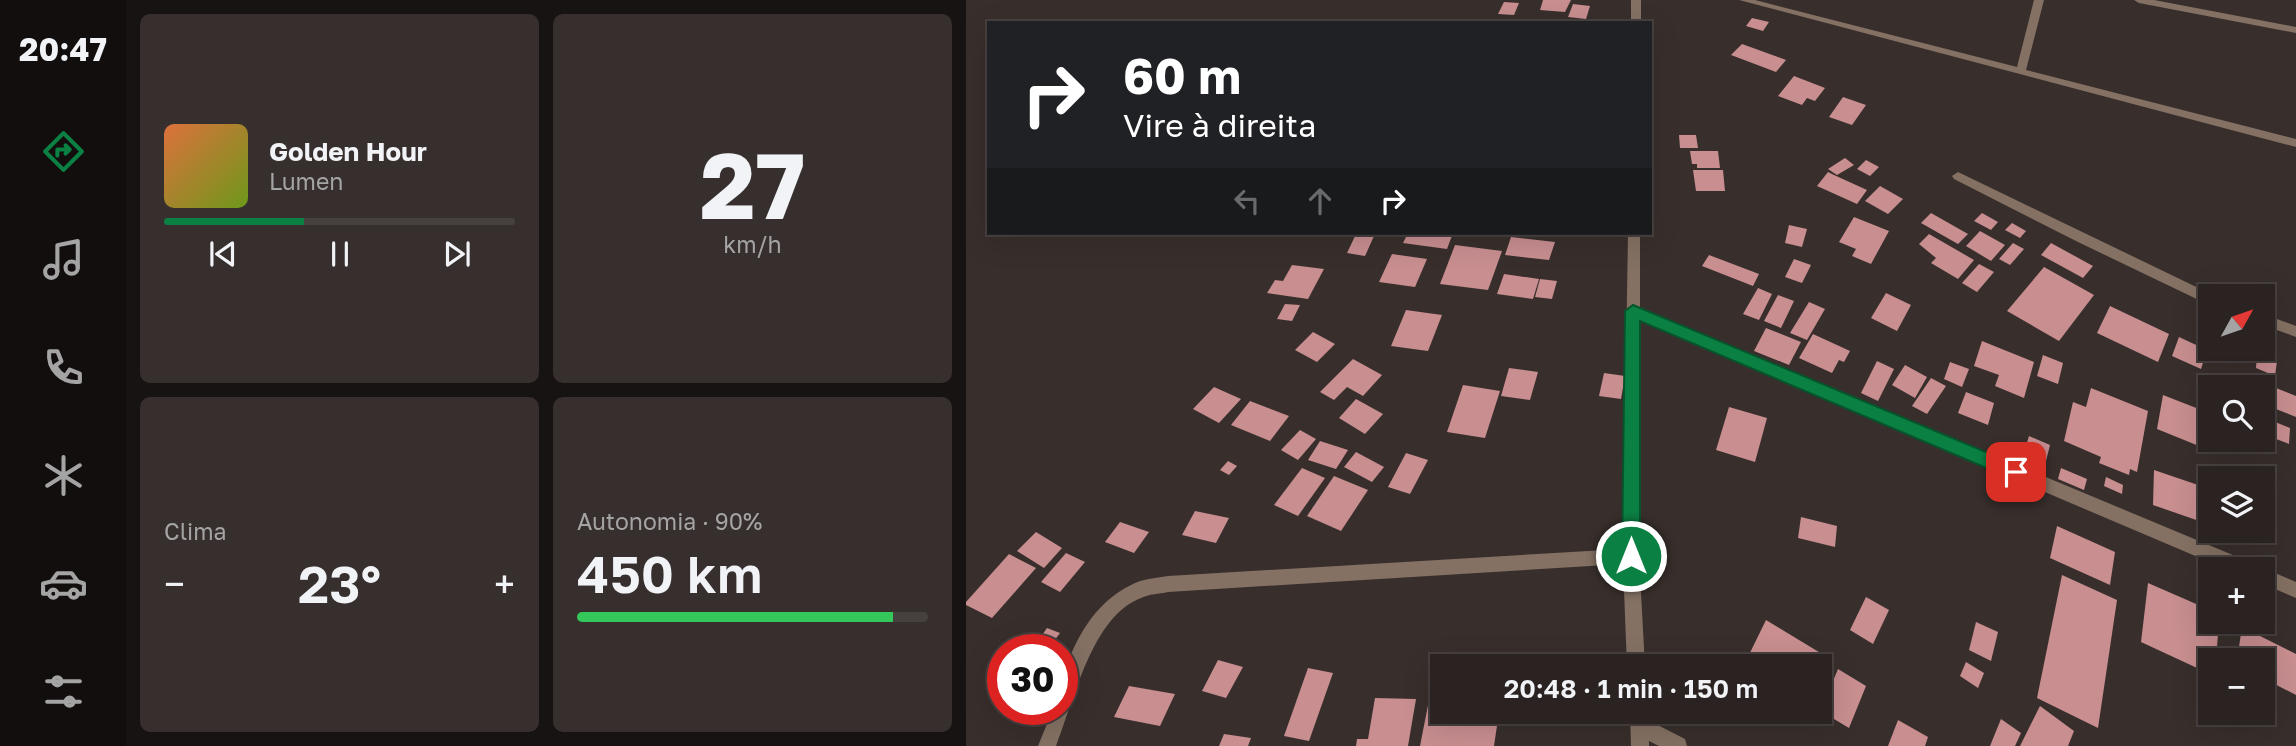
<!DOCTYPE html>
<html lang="pt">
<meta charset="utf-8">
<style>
body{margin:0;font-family:"Golos Text",sans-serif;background:#362f2e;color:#f1f3f6;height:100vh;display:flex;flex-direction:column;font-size:26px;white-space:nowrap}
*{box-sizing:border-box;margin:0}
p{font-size:23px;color:#a5a4a5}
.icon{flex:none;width:38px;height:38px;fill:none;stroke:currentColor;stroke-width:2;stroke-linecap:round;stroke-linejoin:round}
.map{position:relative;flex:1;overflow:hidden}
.panel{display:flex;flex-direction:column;gap:14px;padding:14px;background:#171312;width:840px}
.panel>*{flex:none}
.guide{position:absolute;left:21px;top:21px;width:665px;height:214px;border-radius:0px;box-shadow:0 7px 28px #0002,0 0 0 2px #46403f;background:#202124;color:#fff;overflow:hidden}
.needle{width:46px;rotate:50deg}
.controls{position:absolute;left:1232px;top:284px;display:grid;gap:14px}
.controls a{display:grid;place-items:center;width:77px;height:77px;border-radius:0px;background:#2a2321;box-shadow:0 7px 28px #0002,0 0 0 2px #46403f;font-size:35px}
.speed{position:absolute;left:21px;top:634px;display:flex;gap:14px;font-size:35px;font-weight:700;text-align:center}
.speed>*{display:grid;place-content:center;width:91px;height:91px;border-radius:50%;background:#2a2321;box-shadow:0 7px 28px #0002,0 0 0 2px #46403f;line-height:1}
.speed .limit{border:10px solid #d22;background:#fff;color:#111}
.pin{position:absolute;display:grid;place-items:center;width:60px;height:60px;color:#fff;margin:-30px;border-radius:14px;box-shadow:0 4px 10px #0006}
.me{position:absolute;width:77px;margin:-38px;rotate:0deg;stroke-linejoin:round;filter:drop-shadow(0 0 5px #0008)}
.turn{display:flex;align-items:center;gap:24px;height:147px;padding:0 21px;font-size:32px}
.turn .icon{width:91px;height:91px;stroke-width:2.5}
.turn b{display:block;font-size:49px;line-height:60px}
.lanes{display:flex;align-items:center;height:66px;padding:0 21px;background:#0003;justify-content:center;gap:35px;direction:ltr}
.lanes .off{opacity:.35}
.big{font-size:52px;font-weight:600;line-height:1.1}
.panel .widget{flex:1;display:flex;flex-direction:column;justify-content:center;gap:10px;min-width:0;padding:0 24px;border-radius:10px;background:#362f2e}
.panel .dial{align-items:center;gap:0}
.dial b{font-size:91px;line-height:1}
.song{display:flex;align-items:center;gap:21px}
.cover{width:84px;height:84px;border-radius:10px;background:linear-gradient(135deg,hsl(20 70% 55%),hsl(80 70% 35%))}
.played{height:7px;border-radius:4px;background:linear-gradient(90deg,#0b8043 40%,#46403f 40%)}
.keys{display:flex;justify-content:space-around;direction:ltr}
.heat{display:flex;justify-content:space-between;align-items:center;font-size:38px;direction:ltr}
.charge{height:10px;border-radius:5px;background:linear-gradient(90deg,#34c759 90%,#46403f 0)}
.panel .tiles{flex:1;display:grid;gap:14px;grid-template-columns:repeat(2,1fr)}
.trip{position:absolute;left:464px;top:654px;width:402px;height:70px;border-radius:0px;background:#2a2321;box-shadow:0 7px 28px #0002,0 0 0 2px #46403f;font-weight:600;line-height:70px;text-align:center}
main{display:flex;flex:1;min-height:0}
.tabs{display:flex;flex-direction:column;width:126px;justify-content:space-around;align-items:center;background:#110e0d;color:#a5a4a5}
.tabs .icon{width:49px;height:49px}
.tabs .active{color:#0b8043}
.tabs b{font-size:32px;color:#f1f3f6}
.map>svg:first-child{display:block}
.building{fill:#c88e90}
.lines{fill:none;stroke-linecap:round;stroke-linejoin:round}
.minor{fill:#847163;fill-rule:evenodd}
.route{fill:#0b8043;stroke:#07532c;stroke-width:2}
</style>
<main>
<nav class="tabs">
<b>20:47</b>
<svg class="icon active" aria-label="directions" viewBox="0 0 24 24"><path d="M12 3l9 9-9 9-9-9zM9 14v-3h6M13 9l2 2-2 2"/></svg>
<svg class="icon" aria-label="music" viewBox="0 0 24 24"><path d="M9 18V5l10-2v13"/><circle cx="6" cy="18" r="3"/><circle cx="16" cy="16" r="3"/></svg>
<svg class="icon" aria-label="phone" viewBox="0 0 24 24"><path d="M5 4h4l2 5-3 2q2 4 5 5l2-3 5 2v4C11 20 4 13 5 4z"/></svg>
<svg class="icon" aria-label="climate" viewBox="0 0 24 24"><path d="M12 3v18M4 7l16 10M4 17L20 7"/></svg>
<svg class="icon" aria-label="car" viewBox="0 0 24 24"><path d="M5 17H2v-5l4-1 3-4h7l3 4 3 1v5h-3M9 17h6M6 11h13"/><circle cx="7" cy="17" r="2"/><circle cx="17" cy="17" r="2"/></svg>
<svg class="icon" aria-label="filters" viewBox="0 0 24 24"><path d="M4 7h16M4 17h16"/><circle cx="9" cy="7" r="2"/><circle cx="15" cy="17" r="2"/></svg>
</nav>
<section class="panel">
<div class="tiles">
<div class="widget">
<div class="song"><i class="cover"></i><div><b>Golden Hour</b><p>Lumen</p></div></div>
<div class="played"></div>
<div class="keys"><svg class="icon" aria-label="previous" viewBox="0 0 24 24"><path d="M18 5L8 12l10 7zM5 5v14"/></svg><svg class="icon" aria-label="pause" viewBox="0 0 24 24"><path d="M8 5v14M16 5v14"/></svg><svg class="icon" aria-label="next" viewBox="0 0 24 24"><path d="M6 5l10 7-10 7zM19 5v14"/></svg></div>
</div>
<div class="widget dial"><b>27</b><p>km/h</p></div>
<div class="widget"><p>Clima</p>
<div class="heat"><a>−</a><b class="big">23°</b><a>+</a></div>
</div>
<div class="widget"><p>Autonomia · 90%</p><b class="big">450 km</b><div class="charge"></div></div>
</div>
</section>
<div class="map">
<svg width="1330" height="746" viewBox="0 0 1330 746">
<rect width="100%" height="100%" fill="#382f2c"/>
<!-- building -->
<g class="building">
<path d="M577,0H605L599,12L574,10Z"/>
<path d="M538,2L553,3L548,15L532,14Z"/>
<path d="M607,4L624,6L620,19L602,17Z"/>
<path d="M786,18L803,22L797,31L780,26Z"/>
<path d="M776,44L820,60L810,72L765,55Z"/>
<path d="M828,76L859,88L849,101L841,98L836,105L812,96Z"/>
<path d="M877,97L900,105L886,125L863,117Z"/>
<path d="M713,135H730L732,148H714Z"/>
<path d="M724,151H752L754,168H731V164H726Z"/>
<path d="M879,158L888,165L871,175L862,169Z"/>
<path d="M900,160L913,167L904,176L891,169Z"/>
<path d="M727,170H757L759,191H730Z"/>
<path d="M862,172L868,175L901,190L891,204L851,186Z"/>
<path d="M914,186L937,199L922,214L899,201Z"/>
<path d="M965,213L1002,234L992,244L955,223Z"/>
<path d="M1016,213L1032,222L1025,230L1008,221Z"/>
<path d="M888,217L923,231L905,264L886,256L890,249L873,242Z"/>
<path d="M1046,223L1060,231L1054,238L1039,230Z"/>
<path d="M823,225L841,229L836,247L819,243Z"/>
<path d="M1014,231L1039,245L1025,261L1000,246Z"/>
<path d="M442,233H487L481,249L437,243Z"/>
<path d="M390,234L408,236L399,256L381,253Z"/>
<path d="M963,234L1008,260L992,279L965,263L970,258L953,244Z"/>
<path d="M545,237L589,242L583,260L539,255Z"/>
<path d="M1047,243L1058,249L1044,265L1033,259Z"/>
<path d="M1085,243L1127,266L1117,278L1075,255Z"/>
<path d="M489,245L536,251L522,290L474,284Z"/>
<path d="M426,254L461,259L449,287L413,282Z"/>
<path d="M743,255L793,274L787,286L736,266Z"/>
<path d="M828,259L845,265L836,283L819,277Z"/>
<path d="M1013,264L1028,272L1011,292L996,283Z"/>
<path d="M326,265L358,269L342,299L301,293L309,280L317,281Z"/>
<path d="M1078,267L1128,295L1093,341L1041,311Z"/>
<path d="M538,274L573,279L567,299L531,294Z"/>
<path d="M574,279L591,281L586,299L569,297Z"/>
<path d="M792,288L806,294L793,320L777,314Z"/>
<path d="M920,293L945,305L931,331L905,318Z"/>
<path d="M812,295L828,301L815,328L798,321Z"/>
<path d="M843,302L859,309L841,340L824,333Z"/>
<path d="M319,304L334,305L326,321L311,319Z"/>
<path d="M1144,306L1203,334L1192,362L1131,333Z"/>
<path d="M440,310L476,315L462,351L425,346Z"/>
<path d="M800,328L835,342L823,365L788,351Z"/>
<path d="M347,332L369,344L351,362L329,350Z"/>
<path d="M847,334L884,351L878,362L873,360L866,373L833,358Z"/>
<path d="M1213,337L1241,350L1235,369L1206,356Z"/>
<path d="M1016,341L1068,362L1058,398L1029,386L1033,375L1008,366Z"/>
<path d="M1291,354L1311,361L1309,376L1290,368Z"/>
<path d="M1077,355L1097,363L1092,384L1071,376Z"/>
<path d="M387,359L416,375L397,396L381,387L368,400L354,392Z"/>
<path d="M911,361L928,369L912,401L895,393Z"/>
<path d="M984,362L1003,369L996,387L978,379Z"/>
<path d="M939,365L961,377L949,398L926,385Z"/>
<path d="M543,368L572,372L564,400L535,396Z"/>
<path d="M638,373L659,376L655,399L633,396Z"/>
<path d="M965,378L980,386L961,414L946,406Z"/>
<path d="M1292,381L1330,396V417L1297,404V387H1292Z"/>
<path d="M497,385L534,391L519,438L481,432Z"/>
<path d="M248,387L275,399L253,423L227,409Z"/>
<path d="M1125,388L1182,411L1171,472L1164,469L1163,475L1133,463L1135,457L1098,441L1107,402L1120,407Z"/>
<path d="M1000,392L1028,403L1022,425L992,413Z"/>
<path d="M1197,395L1238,411L1233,446L1191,429Z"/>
<path d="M390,399L417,414L399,434L373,418Z"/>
<path d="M284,401L323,416L304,441L265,425Z"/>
<path d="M763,407L801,418L789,462L750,450Z"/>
<path d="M1297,417L1324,428L1323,444L1297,434Z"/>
<path d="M334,430L350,439L332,460L315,450Z"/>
<path d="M1063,436L1084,445L1077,473L1055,463Z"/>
<path d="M354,441L382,450L370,469L342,460Z"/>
<path d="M390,452L418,467L406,482L378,467Z"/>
<path d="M440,453L462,460L444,494L422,487Z"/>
<path d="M262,461L271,466L263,475L254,470Z"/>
<path d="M336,468L359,478L332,516L308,505Z"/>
<path d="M1095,468L1121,479L1118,490L1092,479Z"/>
<path d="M1188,470L1238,487L1239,523L1187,505Z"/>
<path d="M368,476L402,490L375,531L341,516Z"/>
<path d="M1140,477L1157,485L1156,494L1138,486Z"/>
<path d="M229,511L263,518L250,543L216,535Z"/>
<path d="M835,517L871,526L869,547L832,538Z"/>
<path d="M154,522L183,532L168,553L139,542Z"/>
<path d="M1091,526L1149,552L1144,585L1084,558Z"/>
<path d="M70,532L96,548L78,568L51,551Z"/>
<path d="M100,553L119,562L94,592L75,582Z"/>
<path d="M43,554L70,568L26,618L0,605V602Z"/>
<path d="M1096,575L1151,600L1132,728L1071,698Z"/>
<path d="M1182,583L1244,610V621H1253L1250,660H1244V674L1175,642Z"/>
<path d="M900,597L923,610L907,644L884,630Z"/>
<path d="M800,620L866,660L854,688V667H777Z"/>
<path d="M1010,622L1032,632L1025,661L1003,650Z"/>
<path d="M1276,627L1330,654V695L1297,678V660H1271Z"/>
<path d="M81,628L94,633L83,648L70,644Z"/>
<path d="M252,660L277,667L260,698L236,691Z"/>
<path d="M1000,662L1018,673L1012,688L994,676Z"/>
<path d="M342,668L367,673L343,741L318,736Z"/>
<path d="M872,669L900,686L883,728L863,716L865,710L857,705Z"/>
<path d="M163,686L209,694L194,726L148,717Z"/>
<path d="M464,695L476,697V712H533L528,746H454Z"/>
<path d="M409,698L450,699L442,746H390L391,739H402Z"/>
<path d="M1074,706L1108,731L1102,746H1054Z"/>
<path d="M1035,719L1055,733L1049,746H1024Z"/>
<path d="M932,720L962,737L959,746H922Z"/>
<path d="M258,734L285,738L282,746H253Z"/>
</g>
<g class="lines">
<!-- minor -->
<g class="minor">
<rect x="665" y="0" width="10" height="23"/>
<path d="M773,0H789L1051,67L1068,0H1078L1060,70L1330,139V147Z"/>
<path d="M1168,0H1188L1330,27V33L1173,3Z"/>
<path d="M992,172L1249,296H1244V304L1239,303L1112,242L988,179L986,176Z"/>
<path d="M662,233H674V308L1286,563L1288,569H1260L674,320L673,556L679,667H661L657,564L202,592C193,594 183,594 175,598C126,616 108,701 90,746H72L87,709H96C96,700 95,690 97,681C105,643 129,602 165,585C176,579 189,578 202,576L657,549Z"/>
<path d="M1297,314L1330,326V337L1297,325Z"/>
<path d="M1297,568L1330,582V598L1297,584V569H1295Z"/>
<path d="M664,712H682V720L719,739L721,746H693L683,741V746H665Z"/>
</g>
</g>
<!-- route -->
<path class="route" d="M667,305L1056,467L1059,472L1056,478L1050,480L1044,478L674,321V556L672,562L665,565L658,562L656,556L659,311Z"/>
</svg>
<div class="controls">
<a><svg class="needle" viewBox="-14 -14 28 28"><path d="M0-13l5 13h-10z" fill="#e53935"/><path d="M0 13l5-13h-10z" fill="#a5a4a5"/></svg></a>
<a><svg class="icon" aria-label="search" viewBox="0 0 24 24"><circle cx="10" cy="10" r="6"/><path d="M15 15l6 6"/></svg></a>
<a><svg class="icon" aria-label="layers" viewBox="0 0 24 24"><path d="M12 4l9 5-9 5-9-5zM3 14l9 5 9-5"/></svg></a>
<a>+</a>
<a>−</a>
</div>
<div class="speed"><div class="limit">30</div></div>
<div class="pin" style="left:1050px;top:472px;background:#d93025"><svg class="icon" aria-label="arrive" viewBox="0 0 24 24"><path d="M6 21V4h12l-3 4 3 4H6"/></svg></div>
<svg class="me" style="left:665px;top:556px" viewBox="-20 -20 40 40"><circle r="17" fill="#0b8043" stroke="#fff" stroke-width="3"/><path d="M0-11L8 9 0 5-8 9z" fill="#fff"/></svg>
<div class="trip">20:48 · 1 min · 150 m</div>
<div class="guide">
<div class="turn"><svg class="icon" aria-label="right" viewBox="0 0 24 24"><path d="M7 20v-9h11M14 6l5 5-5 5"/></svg><div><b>60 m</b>Vire à direita</div></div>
<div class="lanes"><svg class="icon off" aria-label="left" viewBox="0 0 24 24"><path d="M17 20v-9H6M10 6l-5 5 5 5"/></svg><svg class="icon off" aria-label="ahead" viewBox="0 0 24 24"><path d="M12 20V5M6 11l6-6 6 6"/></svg><svg class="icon" aria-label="right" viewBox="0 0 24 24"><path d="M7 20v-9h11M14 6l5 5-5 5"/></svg></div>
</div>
</div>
</main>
